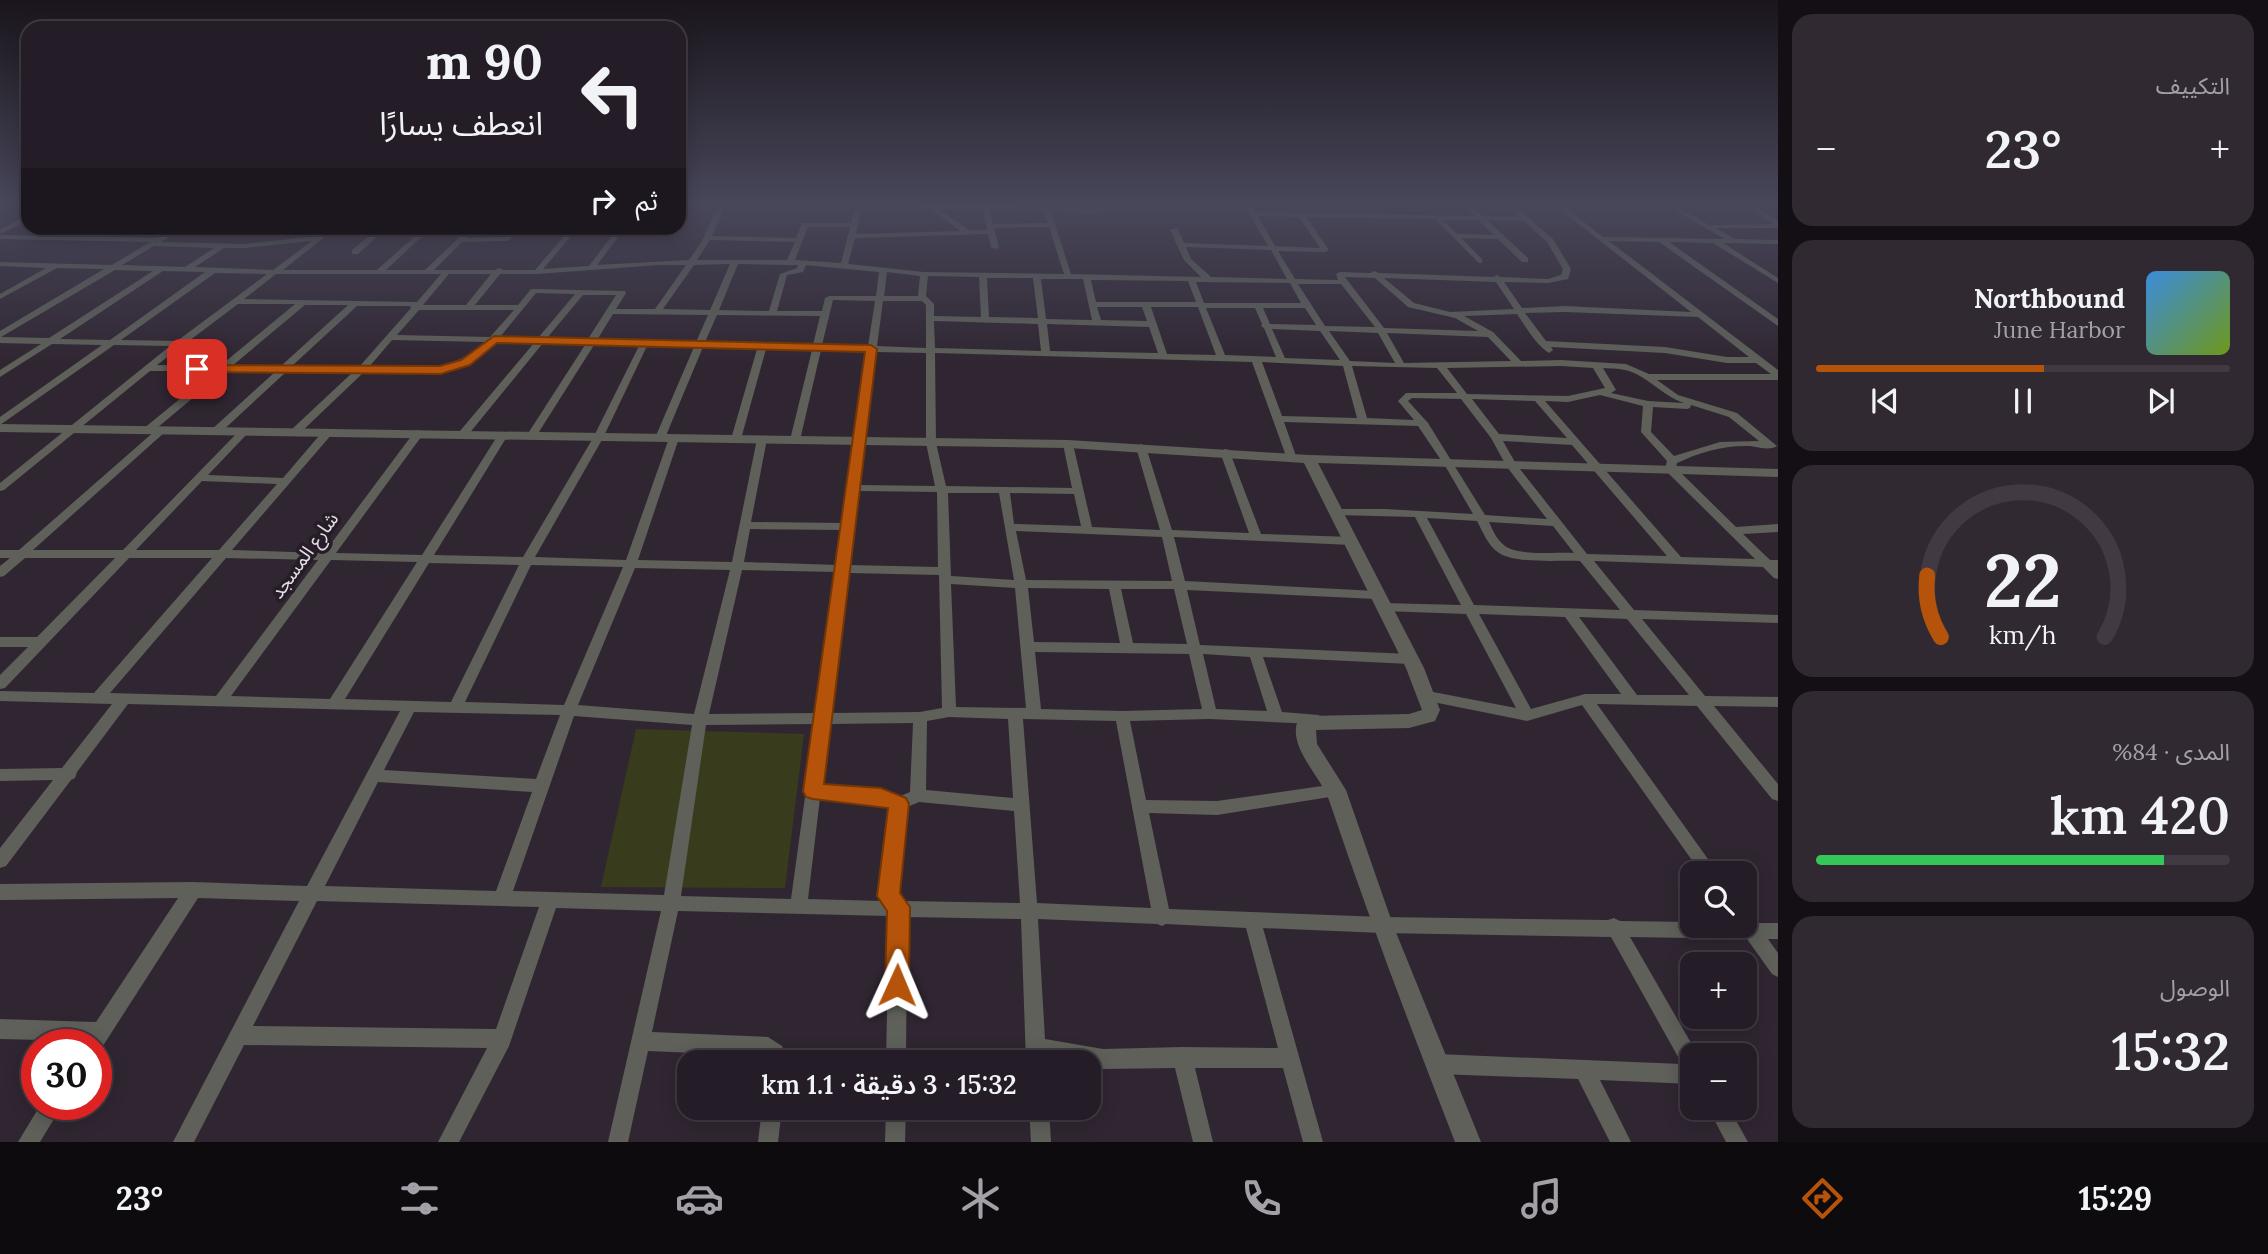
<!DOCTYPE html>
<html lang="ar">
<meta charset="utf-8">
<style>
body{margin:0;font-family:Lora,"Noto Sans Arabic",serif;background:#302932;color:#f1f3f6;direction:rtl;height:100vh;display:flex;flex-direction:column;font-size:26px;white-space:nowrap}
*{box-sizing:border-box;margin:0}
p{font-size:23px;color:#a3a1a7}
.icon{flex:none;width:38px;height:38px;fill:none;stroke:currentColor;stroke-width:2;stroke-linecap:round;stroke-linejoin:round}
.map{position:relative;flex:1;overflow:hidden;direction:ltr}
.drawer{display:flex;flex-direction:column;gap:14px;padding:14px;background:#140f15;width:490px}
.drawer>*{flex:none}
.hud{position:absolute;left:21px;top:21px;width:665px;height:214px;border-radius:21px;box-shadow:0 4px 18px #0003,0 0 0 2px #413a43;direction:rtl;background:#241c26;color:#f1f3f6;overflow:hidden}
.tools{position:absolute;left:1680px;top:861px;display:grid;gap:14px}
.tools a{display:grid;place-items:center;width:77px;height:77px;border-radius:14px;background:#241c26;box-shadow:0 4px 18px #0003,0 0 0 2px #413a43;font-size:35px}
.speed{position:absolute;left:21px;top:1029px;display:flex;gap:14px;font-size:35px;font-weight:700;text-align:center}
.speed>*{display:grid;place-content:center;width:91px;height:91px;border-radius:50%;background:#241c26;box-shadow:0 4px 18px #0003,0 0 0 2px #413a43;line-height:1}
.speed .limit{border:10px solid #d22;background:#fff;color:#111}
.pin{position:absolute;display:grid;place-items:center;width:60px;height:60px;color:#fff;margin:-30px;border-radius:14px;box-shadow:0 4px 10px #0006}
.me{position:absolute;width:77px;margin:-38px;rotate:1deg;stroke-linejoin:round;filter:drop-shadow(0 0 5px #0008)}
.turn{display:flex;align-items:center;gap:24px;height:147px;padding:0 28px;font-size:32px}
.turn .icon{width:91px;height:91px;stroke-width:2.5}
.turn b{display:block;font-size:49px;line-height:60px}
.then{display:flex;align-items:center;height:66px;padding:0 28px;background:#0003;gap:14px;font-size:26px}
.big{font-size:52px;font-weight:600;line-height:1.1}
.drawer .card{flex:1;display:flex;flex-direction:column;justify-content:center;gap:10px;min-width:0;padding:0 24px;border-radius:21px;background:#302932}
.drawer .dial{align-items:center;gap:0}
.dial svg{height:182px;overflow:visible;fill:none;stroke:#413a43;stroke-width:7;stroke-linecap:round;text-anchor:middle}
.dial text{fill:#f1f3f6;stroke:none}
.song{display:flex;align-items:center;gap:21px}
.cover{width:84px;height:84px;border-radius:10px;background:linear-gradient(135deg,hsl(210 70% 55%),hsl(80 70% 35%))}
.played{height:7px;border-radius:4px;background:linear-gradient(90deg,#b45309 55%,#413a43 55%)}
.keys{display:flex;justify-content:space-around;direction:ltr}
.heat{display:flex;justify-content:space-between;align-items:center;font-size:38px;direction:ltr}
.charge{height:10px;border-radius:5px;background:linear-gradient(90deg,#34c759 84%,#413a43 0)}
.trip{position:absolute;left:677px;top:1050px;width:424px;height:70px;border-radius:21px;background:#241c26;box-shadow:0 4px 18px #0003,0 0 0 2px #413a43;font-weight:600;line-height:70px;text-align:center;direction:rtl}
.dock{display:flex;height:112px;justify-content:space-around;align-items:center;background:#0e0b0f;color:#a3a1a7}
.dock .icon{width:49px;height:49px}
.dock .selected{color:#b45309}
.dock b{font-size:32px;color:#f1f3f6}
main{display:flex;flex:1;min-height:0}
.map>svg:first-child{display:block}
.green{fill:#383b1c}
.lines{fill:none;stroke-linecap:round;stroke-linejoin:round}
.minor{fill:#5e6059;fill-rule:evenodd}
.tertiary{fill:#5e6059;fill-rule:evenodd}
.route{fill:#b45309;stroke:#753606;stroke-width:2}
.labels{text-anchor:middle;stroke-width:7;stroke-linejoin:round;paint-order:stroke}
.street-label{font-size:19px;fill:#e5dfe6;stroke:#261d28}
</style>
<main>
<section class="drawer">
<div class="card"><p>التكييف</p>
<div class="heat"><a>−</a><b class="big">23°</b><a>+</a></div>
</div>
<div class="card">
<div class="song"><i class="cover"></i><div><b>Northbound</b><p>June Harbor</p></div></div>
<div class="played"></div>
<div class="keys"><svg class="icon" aria-label="previous" viewBox="0 0 24 24"><path d="M18 5L8 12l10 7zM5 5v14"/></svg><svg class="icon" aria-label="pause" viewBox="0 0 24 24"><path d="M8 5v14M16 5v14"/></svg><svg class="icon" aria-label="next" viewBox="0 0 24 24"><path d="M6 5l10 7-10 7zM19 5v14"/></svg></div>
</div>
<div class="card dial"><svg viewBox="0 0 100 80">
<path d="M14 69A42 42 0 1 1 86 69"/>
<path d="M14 69A42 42 0 0 1 8 42" stroke="#b45309"/>
<text x="50" y="56" font-size="32" font-weight="700">22</text>
<text x="50" y="72" font-size="11">km/h</text>
</svg></div>
<div class="card"><p>المدى · 84%</p><b class="big">420 km</b><div class="charge"></div></div>
<div class="card"><p>الوصول</p><b class="big">15:32</b></div>
</section>
<div class="map">
<svg width="1778" height="1142" viewBox="0 0 1778 1142">
<rect width="100%" height="100%" fill="#302632"/>
<!-- green -->
<path class="green" d="M636,729L804,734L785,888L601,887Z"/>
<g class="lines">
<!-- minor -->
<g class="minor">
<path d="M17,204H28V207Z"/>
<path d="M679,204H684L679,209Z"/>
<path d="M719,204H726L712,236L796,238L802,223H851L855,207L819,204H989L1042,207V204H1049V207L1105,208L1114,204H1121C1109,218 1069,211 1051,211L1071,274L1201,277L1184,260L1170,230L1177,228L1184,243L1268,246L1244,204H1251L1255,212L1474,216L1462,204H1469L1482,216L1519,217L1506,204H1513L1553,239L1571,269L1568,279L1548,283L1504,282L1522,308L1565,306L1691,312L1553,204H1561L1603,237L1725,239L1664,204H1673L1709,225L1774,224L1742,204H1751L1778,220V228H1716L1735,239L1778,240V244L1723,243L1778,278V283L1713,243L1669,242L1778,319V326L1659,242L1609,241L1778,370V380H1657L1678,395L1737,413L1777,446C1769,451 1759,447 1750,446C1724,445 1700,452 1677,463L1676,468L1736,527L1778,524V532L1743,534L1770,560H1778V579L1774,578L1763,567L1594,561L1634,610L1778,615V623L1642,619L1705,696L1778,697V707L1714,706L1778,784V801L1772,799L1697,706L1597,704L1718,873H1701L1582,705L1527,721L1423,700L1421,696L1423,692L1428,691L1516,708L1466,614L1383,611L1377,607L1383,603L1461,605L1415,517L1336,515L1330,512L1336,509H1385L1473,514L1447,469L1418,426L1284,422L1296,456L1291,459L1286,456L1252,362L935,353L936,443L946,486L1072,488L1063,444L1068,441L1073,444L1092,527L1160,530L1136,447L1141,444L1146,447L1172,530L1249,533L1220,452L1225,449L1229,450L1261,534L1351,537L1357,541L1351,545L1174,537L1185,581L1376,591L1382,595L1376,599L1187,590L1200,645L1410,654L1415,656L1417,659L1415,662L1410,664L1263,657L1282,712L1319,715L1321,719L1319,723L1314,724L1210,719L1130,721L1146,800L1217,801L1336,784L1341,786L1344,790L1341,794L1336,796L1217,815L1149,813L1169,909L1382,917L1608,920L1614,918L1620,921L1692,922V926H1745V919L1748,918L1756,923H1778V939H1768L1778,953V977L1772,974L1747,939L1630,937L1698,1055H1692V1084L1600,1080L1631,1142H1610L1578,1079L1437,1074L1430,1071L1427,1064L1430,1057L1437,1054L1682,1064L1611,937L1382,933L1263,928L1323,1142H1303L1283,1068H1195L1213,1142H1193L1175,1068L1103,1069L1088,1066V1062H1066L1046,1059V1062H1026L1021,919L907,917L906,1062H886L889,916L678,911L652,1032L768,1037L782,1046L787,1062H767L764,1056L648,1051L628,1142H608L661,911L556,908L509,1046L459,1142H438L487,1048L244,1045L194,1142H173L299,901L198,898L99,1052L96,1053V1045H82L84,1041L0,1039V1019L96,1022L178,898L0,900V884L193,882L307,886L400,711L128,704L77,772L75,778L71,780L6,866L0,868V848L53,780L0,781V769L62,768L112,704L0,701V691L94,693L212,558H129L5,688L0,689V675L28,647H0V637H37L115,558H25L4,576L0,577V566L10,558H0V550H19L156,430L160,429L165,432L33,550H123L240,430L244,429L249,432L208,475L283,478L324,430L328,429L333,432L332,434L232,550L324,553L415,431L419,430L424,433L336,553L422,555L498,435L503,432L508,435L434,555L523,557L593,438L639,346L594,345L537,435L532,438L527,435L585,345L543,343L468,435L464,436L459,433L460,431L534,343L495,342C451,382 418,373 364,372L299,434L295,435L290,432L291,430L353,372H286L219,434L215,435L210,432L211,430L275,372L225,371L151,433L147,434L142,431L143,429L214,371H150L4,490L0,491V483L170,346L114,345L0,425V417L102,345L52,344L0,377V370L41,344L0,343V331L104,269L57,268L0,299V294L46,268L0,266V262L112,265L150,242L0,239V235L97,237L113,228H120L107,237L157,238L174,228H336L283,270H377L424,228H431L386,270H425L469,228H477L467,238L503,237L514,228H521L508,241L462,242L434,270H495L499,268L503,270H535L571,228H578L543,269L589,266L618,228H625L597,265L689,260L701,243ZM862,207L930,208L960,231L856,234ZM939,209H983L987,230H969ZM990,210L1044,211L1048,223L993,224ZM1258,216L1299,217L1320,248L1275,246ZM1306,217L1435,219L1479,263H1482V259L1461,238L1498,239L1522,262H1528V258L1487,220L1524,221L1547,242L1563,269L1561,275L1548,279L1501,277L1497,275L1493,277L1379,273L1374,271L1370,273L1340,272L1336,274L1338,280L1295,279L1278,251L1325,252L1329,250ZM1443,220H1478L1494,235L1457,234ZM808,227H850L841,263L795,260ZM1049,227L1064,274L924,272L848,264L855,238L988,234L991,247L995,249L999,247L994,228ZM326,230L317,236L245,244L161,242L179,231ZM710,240L795,242L787,260H697ZM312,241L273,270L195,267L224,248H245ZM154,246L214,248L185,267L122,265ZM1186,247L1271,250L1287,279L1211,277L1191,259ZM730,264L710,310L663,309L694,265ZM738,264L790,265H798L797,268L780,274L769,311L719,310ZM658,265H686L655,309H616L626,293L625,291L534,289H531L518,305H475L500,274H537ZM806,265L879,272L876,296H829L825,298L822,311H777L787,275L803,272ZM115,270L153,271L49,338L1,337ZM163,271L205,272L110,340L60,339ZM887,272L920,276L918,296H884ZM215,273L267,274L177,341L121,340ZM276,274H441L417,302L244,299ZM449,274H491L466,305H423ZM928,276L979,277L981,317L934,316V304L926,296ZM1345,277L1375,278L1408,307L1455,318L1478,331L1384,328ZM987,278H1033L1038,318L989,317ZM1384,278L1496,282L1514,309L1450,312L1414,303ZM1041,279H1083L1092,320L1046,319ZM1091,280L1188,281L1196,302H1096ZM1196,282L1290,283L1301,303H1204ZM1298,284H1341L1375,327L1325,326ZM536,293L575,294L538,338L500,337ZM583,295H616L588,339L547,338ZM833,300L875,301L868,346L822,345ZM883,301H922L926,305V348L877,346ZM238,304H295L220,366L157,365ZM305,305H348L281,366H232ZM357,306H410L411,308L359,367L292,366ZM1097,307H1142L1147,321L1101,320ZM1151,307H1198L1216,355L1167,354ZM1206,308H1255L1262,324L1261,326L1264,328L1276,357L1225,355ZM1263,308H1305L1316,325L1270,324ZM419,310H514L490,337L397,335ZM1565,312L1698,317L1749,357H1727L1665,347L1546,341L1525,313ZM613,314L708,315L696,342L597,340ZM1517,314C1526,327 1535,344 1549,353L1553,350L1551,347L1665,353L1727,363H1756L1771,374H1649L1626,364L1561,360L1521,361L1493,332L1464,316ZM717,315L820,316L813,345L705,342ZM934,321L1038,324L1041,351L935,348ZM1047,324L1149,327L1158,353L1050,351ZM1272,329L1320,331L1340,360L1285,358ZM1329,331L1378,333L1395,363L1350,361ZM1387,333L1488,337L1511,361L1404,363ZM392,340L485,342C447,376 415,367 369,367ZM647,346L694,347L655,438L660,441L665,438L703,347L757,349L731,439L736,442L741,439L766,349L812,350L790,440L795,443L800,440L821,350L868,352L844,523L751,522L767,439L762,436L757,439L732,562L638,560L679,438L674,435L669,438L626,560L535,557L603,438ZM877,352L926,353V443L935,486L860,485ZM1262,362L1343,366L1357,418L1282,416ZM1352,366L1437,368L1457,393H1406L1398,401L1414,420L1367,418ZM1561,366L1593,368L1605,388L1568,396L1467,394L1447,368ZM1603,368C1610,369 1618,368 1625,370C1647,375 1662,396 1684,403L1648,401L1611,393L1616,390ZM1600,395L1643,406L1641,432L1667,461L1665,469L1666,471L1755,559L1681,557L1545,401L1568,402ZM1412,398L1461,399L1491,438L1507,467L1547,519L1485,515L1428,423L1408,401ZM1472,399L1535,401L1567,438L1499,434ZM1691,405L1729,417L1759,441L1720,442L1674,456L1651,432L1653,407L1687,409L1690,408ZM1503,441L1572,445L1667,556L1587,554L1516,464ZM202,481L277,484L219,550H136ZM859,491L937,492L938,567L850,565ZM948,493H999L1014,580L951,576ZM1010,493L1074,494L1081,526L1014,524ZM1427,518L1477,521C1483,532 1488,546 1499,553C1516,564 1559,560 1580,561L1620,610L1474,605ZM1489,522L1553,526L1574,553C1557,552 1519,556 1505,546C1497,540 1493,531 1489,522ZM750,529L843,530L838,565L744,562ZM1016,531L1162,537L1172,581L1026,580ZM226,558L318,560L216,696L110,693ZM331,560L417,562L330,699L231,696ZM429,563L519,565L451,702L345,699ZM531,565L623,567L564,705L465,702ZM635,568L730,570L694,714L578,705ZM742,570L837,572L817,713L709,714ZM849,573L939,575L942,708L920,712L831,713ZM951,584L1015,588L1026,708L956,707ZM1028,588L1109,589L1120,643L1034,642ZM1121,589H1174L1187,644L1133,643ZM1479,614L1565,617L1621,694H1585L1531,709ZM1579,617L1627,619L1689,695H1637ZM1035,652L1189,654L1202,709L1122,711L1041,709ZM1203,654L1250,657L1267,711L1216,709ZM414,712L560,715L536,779L384,770ZM574,716L692,725L664,895L513,891ZM949,717L1008,719L1013,798L926,790L927,721ZM1023,719L1116,721L1151,908L1037,903ZM913,723L910,792L898,797L881,791L822,785L830,724ZM815,724L791,899L681,896L706,725ZM378,782L532,792L496,891L325,886ZM820,798L880,803L890,807L879,896L882,901L808,899ZM919,802L1014,811L1020,903L904,901L897,894L905,808ZM317,901L539,907L496,1029L253,1026ZM1038,919L1157,924L1162,926L1166,924L1246,928L1278,1048L1182,1047L1103,1049L1045,1039Z"/>
<path d="M28,216V221L0,234V229Z"/>
<path d="M379,228H387L358,254H352V250Z"/>
<path d="M41,1104H63L40,1142H18Z"/>
<path d="M762,1108H782L778,1142H758Z"/>
<path d="M886,1108H906L905,1142H885Z"/>
<path d="M1029,1108H1049L1051,1142H1031Z"/>
<path d="M1708,1108H1729L1748,1142H1726Z"/>
</g>
<!-- tertiary -->
<path class="tertiary" d="M0,424L1068,440L1309,455L1778,469V477L1318,463L1424,668L1440,710L1435,721L1409,728L1316,730L1317,744L1346,790L1393,925L1481,1142H1455C1411,1029 1368,916 1329,800C1321,776 1285,745 1299,718L1306,716L1409,714L1422,710L1406,668L1304,463L1068,448L0,432Z"/>
</g>
<!-- sky -->
<linearGradient id="sky" x2="0" y2="1"><stop stop-color="#1a151c"/><stop offset="0.56" stop-color="#48475a"/><stop offset="1" stop-color="#48475a" stop-opacity="0"/></linearGradient>
<rect width="1778" height="364" fill="url(#sky)"/>
<!-- route -->
<path class="route" d="M494,336L871,345L877,349L824,784L881,788L906,798L909,804L900,893L910,907L909,985L906,993L897,996L889,993L885,985L887,911L877,896L888,808L813,799L806,797L803,791L865,352L497,343L470,365L441,374L197,372L191,369L197,365L440,366L461,360Z"/>
<g class="labels">
<!-- street labels -->
<g class="street-label">
<text transform="translate(304 555) rotate(-54)" y="7">شارع المسجد</text>
</g>
</g>
</svg>
<div class="tools">
<a><svg class="icon" aria-label="search" viewBox="0 0 24 24"><circle cx="10" cy="10" r="6"/><path d="M15 15l6 6"/></svg></a>
<a>+</a>
<a>−</a>
</div>
<div class="speed"><div class="limit">30</div></div>
<div class="pin" style="left:197px;top:369px;background:#d93025"><svg class="icon" aria-label="arrive" viewBox="0 0 24 24"><path d="M6 21V4h12l-3 4 3 4H6"/></svg></div>
<svg class="me" style="left:897px;top:985px" viewBox="-20 -20 40 40"><path d="M0-17L14 15 0 8-14 15z" fill="#b45309" stroke="#fff" stroke-width="4"/></svg>
<div class="trip">15:32 · 3 دقيقة · 1.1 km</div>
<div class="hud">
<div class="turn"><svg class="icon" aria-label="left" viewBox="0 0 24 24"><path d="M17 20v-9H6M10 6l-5 5 5 5"/></svg><div><b>90 m</b>انعطف يسارًا</div></div>
<div class="then">ثم<svg class="icon" aria-label="right" viewBox="0 0 24 24"><path d="M7 20v-9h11M14 6l5 5-5 5"/></svg></div>
</div>
</div>
</main>
<nav class="dock">
<b>15:29</b>
<svg class="icon selected" aria-label="directions" viewBox="0 0 24 24"><path d="M12 3l9 9-9 9-9-9zM9 14v-3h6M13 9l2 2-2 2"/></svg>
<svg class="icon" aria-label="music" viewBox="0 0 24 24"><path d="M9 18V5l10-2v13"/><circle cx="6" cy="18" r="3"/><circle cx="16" cy="16" r="3"/></svg>
<svg class="icon" aria-label="phone" viewBox="0 0 24 24"><path d="M5 4h4l2 5-3 2q2 4 5 5l2-3 5 2v4C11 20 4 13 5 4z"/></svg>
<svg class="icon" aria-label="climate" viewBox="0 0 24 24"><path d="M12 3v18M4 7l16 10M4 17L20 7"/></svg>
<svg class="icon" aria-label="car" viewBox="0 0 24 24"><path d="M5 17H2v-5l4-1 3-4h7l3 4 3 1v5h-3M9 17h6M6 11h13"/><circle cx="7" cy="17" r="2"/><circle cx="17" cy="17" r="2"/></svg>
<svg class="icon" aria-label="filters" viewBox="0 0 24 24"><path d="M4 7h16M4 17h16"/><circle cx="9" cy="7" r="2"/><circle cx="15" cy="17" r="2"/></svg>
<b>23°</b>
</nav>
